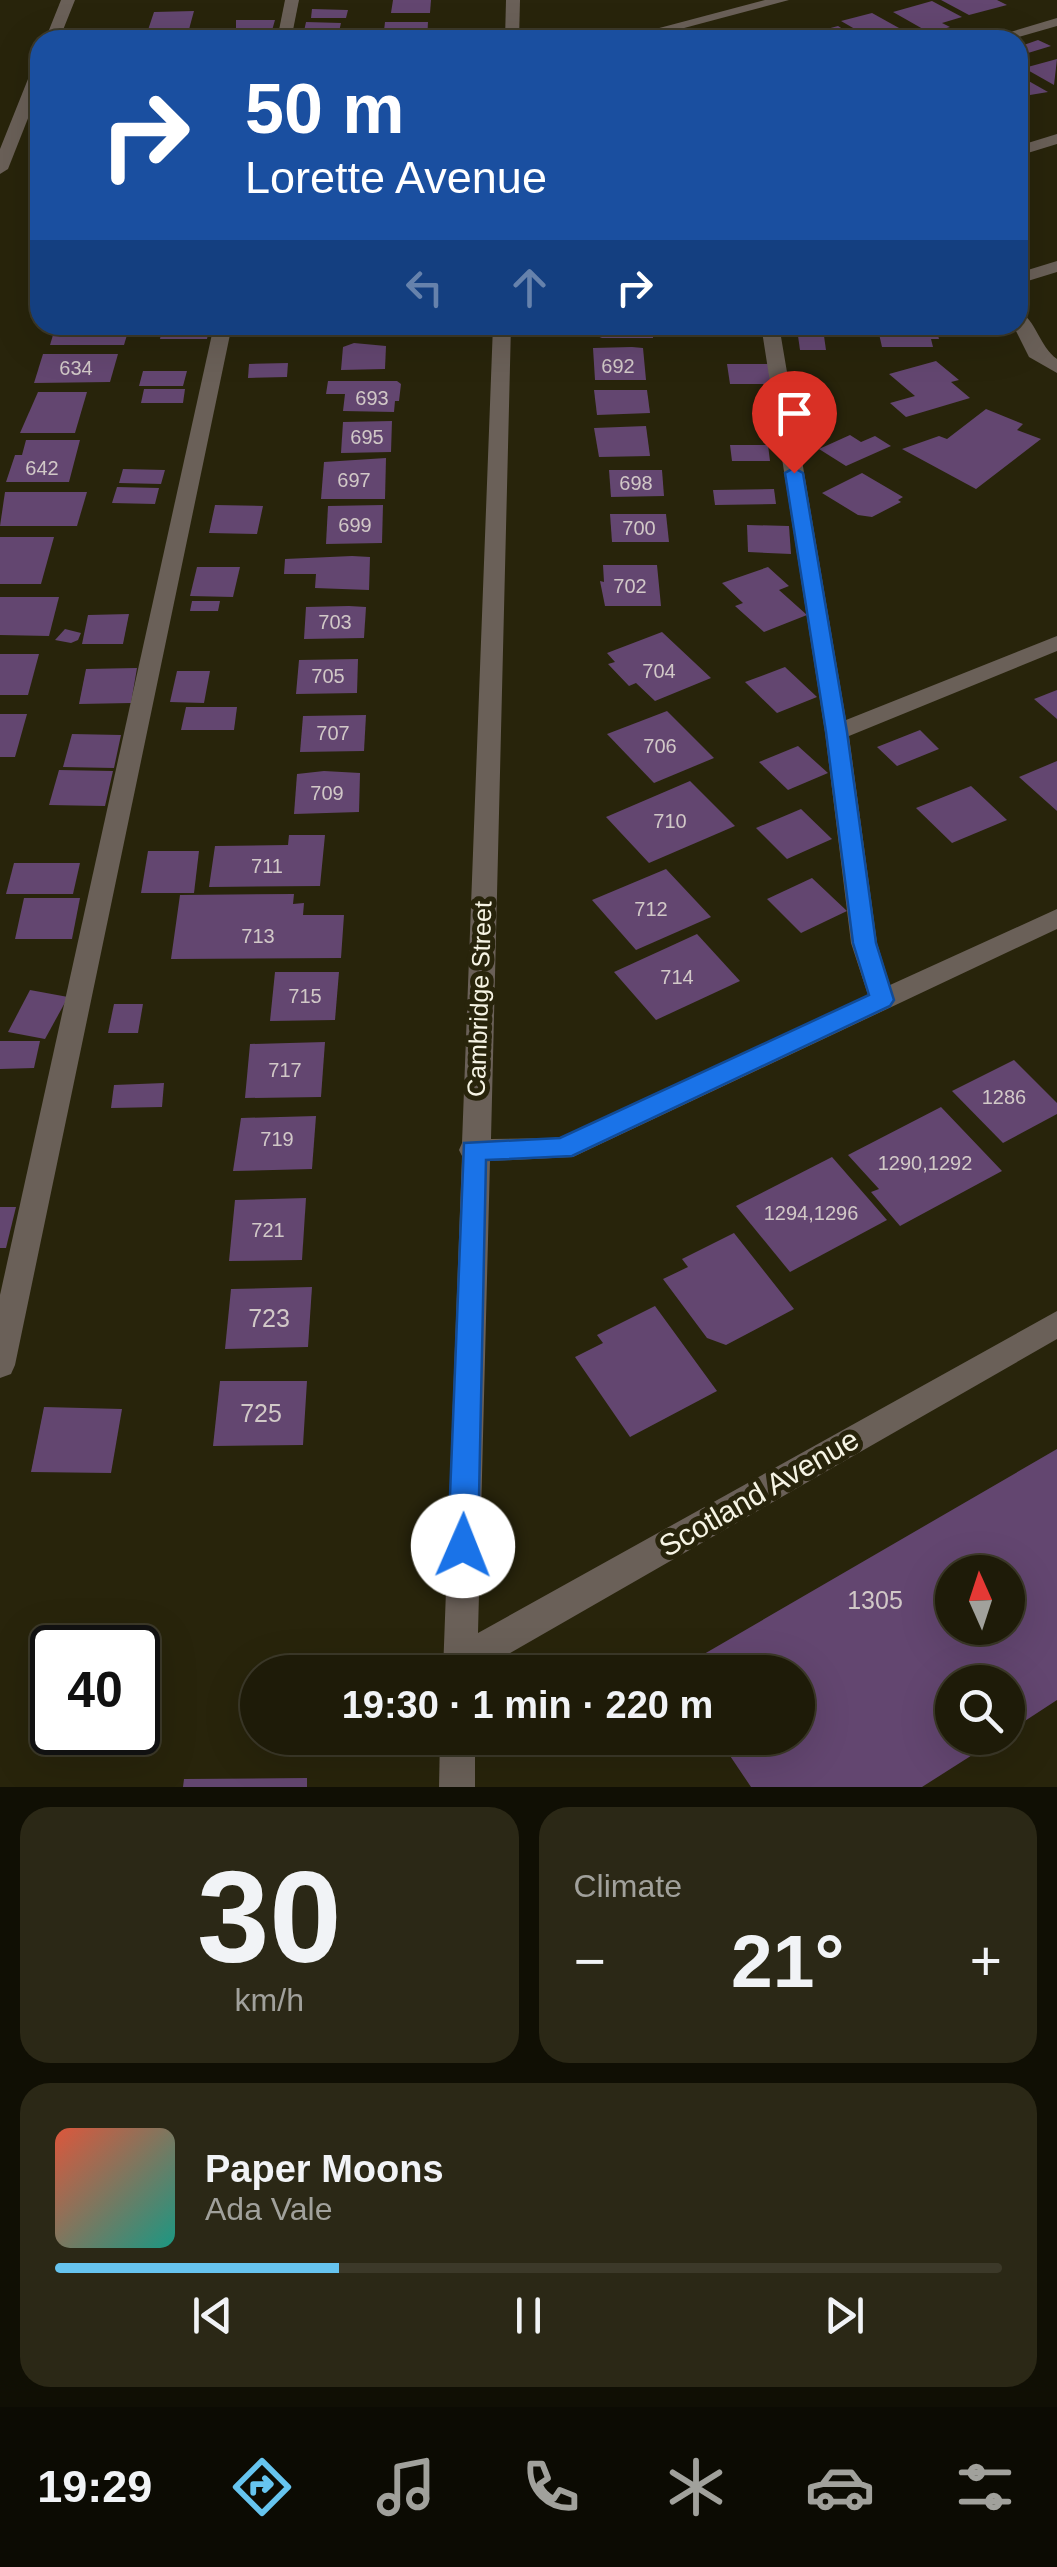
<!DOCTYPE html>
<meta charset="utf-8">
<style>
body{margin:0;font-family:Arial,sans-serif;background:#2b2816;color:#f1f3f6;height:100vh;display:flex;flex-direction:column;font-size:38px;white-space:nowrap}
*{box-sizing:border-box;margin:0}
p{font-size:32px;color:#a1a19c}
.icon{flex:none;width:55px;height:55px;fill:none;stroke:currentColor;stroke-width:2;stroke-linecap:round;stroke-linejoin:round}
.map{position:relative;height:1787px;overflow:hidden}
.sheet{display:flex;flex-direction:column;gap:20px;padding:20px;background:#100f04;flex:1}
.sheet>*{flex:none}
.banner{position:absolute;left:30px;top:30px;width:998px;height:305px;border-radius:30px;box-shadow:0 10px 40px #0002,0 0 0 2px #3c3929;background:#1a4fa0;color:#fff;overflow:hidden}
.needle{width:65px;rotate:357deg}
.controls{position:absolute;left:935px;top:1555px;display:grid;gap:20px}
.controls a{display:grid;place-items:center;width:90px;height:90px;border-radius:50%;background:#1e1b08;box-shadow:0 10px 40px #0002,0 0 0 2px #3c3929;font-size:50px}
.speed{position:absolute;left:30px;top:1625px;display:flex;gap:20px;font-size:50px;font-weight:700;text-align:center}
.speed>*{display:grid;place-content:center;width:130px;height:130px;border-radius:50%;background:#1e1b08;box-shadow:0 10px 40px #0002,0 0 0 2px #3c3929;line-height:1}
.speed .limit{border:5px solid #111;border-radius:15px;background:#fff;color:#111}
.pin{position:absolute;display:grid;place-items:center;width:85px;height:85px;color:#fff;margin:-102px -42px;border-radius:50% 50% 50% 0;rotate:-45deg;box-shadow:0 0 10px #0007}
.pin .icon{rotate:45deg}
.me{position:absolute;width:110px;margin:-55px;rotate:1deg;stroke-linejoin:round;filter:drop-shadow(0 0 8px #0008)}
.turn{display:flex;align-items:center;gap:35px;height:210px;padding:0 50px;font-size:45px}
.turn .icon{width:130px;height:130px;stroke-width:2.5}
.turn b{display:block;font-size:70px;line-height:85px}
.lanes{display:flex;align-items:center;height:95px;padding:0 50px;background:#0003;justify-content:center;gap:50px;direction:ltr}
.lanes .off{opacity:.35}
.big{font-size:75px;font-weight:700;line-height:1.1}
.sheet .card{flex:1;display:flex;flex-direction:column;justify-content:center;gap:15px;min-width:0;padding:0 35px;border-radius:30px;background:#2b2816}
.sheet .dial{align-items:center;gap:0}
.dial b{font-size:130px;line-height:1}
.song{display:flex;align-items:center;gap:30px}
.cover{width:120px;height:120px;border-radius:15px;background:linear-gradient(135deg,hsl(10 70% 55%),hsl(170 70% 35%))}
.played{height:10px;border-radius:5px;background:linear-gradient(90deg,#66c4ef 30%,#3c3929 30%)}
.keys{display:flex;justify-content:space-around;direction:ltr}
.heat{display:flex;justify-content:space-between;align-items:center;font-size:55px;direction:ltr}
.sheet .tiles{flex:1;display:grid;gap:20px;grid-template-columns:1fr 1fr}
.card:last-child{grid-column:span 2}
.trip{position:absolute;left:240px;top:1655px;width:575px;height:100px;border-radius:50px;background:#1e1b08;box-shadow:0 10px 40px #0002,0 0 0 2px #3c3929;font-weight:700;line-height:100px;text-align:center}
.menu{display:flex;height:160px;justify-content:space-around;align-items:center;background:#0c0b03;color:#a1a19c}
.menu .icon{width:70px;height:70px}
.menu .current{color:#66c4ef}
.menu b{font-size:45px;color:#f1f3f6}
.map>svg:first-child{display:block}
.building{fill:#634670;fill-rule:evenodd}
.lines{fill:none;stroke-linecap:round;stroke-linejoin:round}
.minor{fill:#6a6058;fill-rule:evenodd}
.route{fill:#1a73e8;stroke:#114b97;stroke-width:2.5}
.labels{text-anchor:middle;stroke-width:10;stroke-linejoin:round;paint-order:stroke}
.number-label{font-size:20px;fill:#d1c8c7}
.street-label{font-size:25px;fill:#f6f4e4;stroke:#28240b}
.near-number-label{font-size:25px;fill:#d1c8c7}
.near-street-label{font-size:30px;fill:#f6f4e4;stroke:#28240b}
</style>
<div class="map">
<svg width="1057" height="1787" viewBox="0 0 1057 1787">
<rect width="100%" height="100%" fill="#28240b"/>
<!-- building -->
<g class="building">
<path d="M393,0H431L430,13H391Z"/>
<path d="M941,0H997L1007,5L969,15Z"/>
<path d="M932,1L962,17L942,23L950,27L930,33L893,12Z"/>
<path d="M312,9L348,10L346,18H311Z"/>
<path d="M194,11L188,33H147L154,12Z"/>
<path d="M872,13L899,28L867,36L841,21Z"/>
<path d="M236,20H275L271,34L252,35L267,36L266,40H236Z"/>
<path d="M306,22L341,23L338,36H303Z"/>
<path d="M385,22H428L427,40H383Z"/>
<path d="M838,26L860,40H805L817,36L812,33Z"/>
<path d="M1038,40L1051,46L1028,53L1018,47Z"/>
<path d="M1057,59L1054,85L1024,68Z"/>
<path d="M1018,75L1048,92L1018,97Z"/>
<path d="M56,325H130L124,345H50Z"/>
<path d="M163,325H210L207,339H160Z"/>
<path d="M344,325H394V334L344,333Z"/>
<path d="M600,325H652L653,338H602L597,336Z"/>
<path d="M877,325H935L939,339H931L933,347H882Z"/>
<path d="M797,329H823L826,350H800Z"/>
<path d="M354,343L386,346L385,369L341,370L343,347Z"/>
<path d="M632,347L643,348L646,380H595L593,348Z"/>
<path d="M43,354H118L110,382L34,383Z"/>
<path d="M936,361L959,380L951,382L970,398L906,417L890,403L915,396L889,374Z"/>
<path d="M288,363L287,377L248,378L249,364Z"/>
<path d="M727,364H769L773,384H730Z"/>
<path d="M143,371H187L183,386H139Z"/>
<path d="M328,381H397L401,384L399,401H395L394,412L343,411L345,394H326Z"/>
<path d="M144,389H185L183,403H141Z"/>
<path d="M594,390H647L650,413L597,415Z"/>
<path d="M38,392H87L75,433H20Z"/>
<path d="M986,409L1023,424L1017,430L1041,439L976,489L902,449L939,436L947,439Z"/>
<path d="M392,421L391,452L341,453L343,422Z"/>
<path d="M646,426L650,456L599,457L594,428Z"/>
<path d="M850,435L861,442L875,436L891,446L846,466L819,449Z"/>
<path d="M26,440H80L69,482H6L15,455H22Z"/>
<path d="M730,445H768L770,461H732Z"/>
<path d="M386,458L385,499H321L324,462Z"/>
<path d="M123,469L165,470L161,484L119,483Z"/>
<path d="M609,470H662L664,496L611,497Z"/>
<path d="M862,473L903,497L898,500L901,502L872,517L858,515L822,493Z"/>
<path d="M117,487L159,488L155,504L112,503Z"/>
<path d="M774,489L776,504L715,505L713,490Z"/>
<path d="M5,492H87L77,526H0Z"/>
<path d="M215,505L263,506L257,534L209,533Z"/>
<path d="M383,505L382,543L326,544L328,506Z"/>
<path d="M610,514H666L669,542H612Z"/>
<path d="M747,525L789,526L791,554L748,552Z"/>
<path d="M0,537H54L41,584H0Z"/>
<path d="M352,556L370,557L369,590L315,588L316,574H284L285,559Z"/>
<path d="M603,565H657L661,606H605L600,581L604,582Z"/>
<path d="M197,567H240L233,597L190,596Z"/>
<path d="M768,567L789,586L779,590L807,615L764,632L735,606L743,603L722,583Z"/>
<path d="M0,597H59L49,636L0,635Z"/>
<path d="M192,601H220L218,611H190Z"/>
<path d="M349,606L366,607L364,638L304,639L306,607Z"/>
<path d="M129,614L123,644H82L88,615Z"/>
<path d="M65,629L81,633L78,640L71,643L55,640Z"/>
<path d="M662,632L711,678L655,701L636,683L629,686L608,664L615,662L607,653Z"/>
<path d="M0,654H39L28,695H0Z"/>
<path d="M358,659L357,693L296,694L299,660Z"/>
<path d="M785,667L817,697L777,713L745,682Z"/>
<path d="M137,668L131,703L79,704L86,669Z"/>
<path d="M177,671H210L204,703L170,702Z"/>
<path d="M1057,690V719L1034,699Z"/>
<path d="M186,707H237L234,730H181Z"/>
<path d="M667,711L714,758L654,783L607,734Z"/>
<path d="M0,714H27L15,757H0Z"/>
<path d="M366,715L364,751L300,752L303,716Z"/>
<path d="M920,730L939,749L897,766L877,747Z"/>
<path d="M72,734L121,735L114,768L63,767Z"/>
<path d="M798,746L828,773L788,790L759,762Z"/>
<path d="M1057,761V811L1019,777Z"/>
<path d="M59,770L113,771L105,806L49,805Z"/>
<path d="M324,771L360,773L359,812L294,814L297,774Z"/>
<path d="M690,781L735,826L649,863L606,817Z"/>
<path d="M971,786L1007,820L952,843L916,808Z"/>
<path d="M801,809L832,839L787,859L756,828Z"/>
<path d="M289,835H325L320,886L209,887L215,846L288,845Z"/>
<path d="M148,851H199L194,893H141Z"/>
<path d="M14,863H80L73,894H6Z"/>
<path d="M666,869L711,917L636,950L592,900Z"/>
<path d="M812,878L847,911L801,933L767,899Z"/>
<path d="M294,894L293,904L304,903L303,915H344L341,958L171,959L180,895Z"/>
<path d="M24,898H80L72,939H15Z"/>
<path d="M697,934L740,981L656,1020L614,972Z"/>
<path d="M275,972H339L335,1020L270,1021Z"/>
<path d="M30,990L68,997L45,1039L8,1032Z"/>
<path d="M114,1004H143L138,1033H108Z"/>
<path d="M0,1041H40L34,1068L0,1069Z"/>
<path d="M325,1042L321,1097L245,1098L250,1044Z"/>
<path d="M1014,1060L1057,1103V1114L1003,1143L952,1091Z"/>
<path d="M164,1083L162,1107L111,1108L114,1085Z"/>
<path d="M941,1107L1002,1171L900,1226L871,1192L879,1189L848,1155Z"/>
<path d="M316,1116L312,1169L233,1171L241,1118Z"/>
<path d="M832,1157L887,1220L790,1272L736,1206Z"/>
<path d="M306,1198L302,1260L229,1261L235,1200Z"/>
<path d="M0,1207H16L6,1248H0Z"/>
<path d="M734,1233L794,1309L726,1345L707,1338L663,1279L688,1267L682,1259Z"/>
<path d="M312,1287L308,1347L225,1349L231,1289Z"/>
<path d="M655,1306L717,1391L630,1437L575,1357L603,1343L597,1335Z"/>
<path d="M220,1381H307L303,1445L213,1446Z"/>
<path d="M44,1407L122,1409L111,1473L31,1472Z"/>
<path d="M1057,1449V1700L1008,1732V1682H952V1738H999L922,1787H751L718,1738H798V1672H673ZM952,1572H1008V1628H952Z"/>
<path d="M307,1778V1787H183L184,1779Z"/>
</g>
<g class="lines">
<!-- minor -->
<g class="minor">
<path d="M61,0H75L59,40H45Z"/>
<path d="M285,0H299L291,40H277Z"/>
<path d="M506,0H520L519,40H505Z"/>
<path d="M765,0H789L639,40H614Z"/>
<path d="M1057,18V26L1008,40H984Z"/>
<path d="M40,64V88L8,169L0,174V149L32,69Z"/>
<path d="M1057,134V144L1018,156V146Z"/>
<path d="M1057,261V272L1018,284V273Z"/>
<path d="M1018,311C1036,319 1039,346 1057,359V373L1029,357L1013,325H1018Z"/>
<path d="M214,325H232L15,1365L11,1374L0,1378V1295Z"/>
<path d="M493,325H511L491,1139L560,1138L868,995L851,943L825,732L761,325H779L846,720L1057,636V651L849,736L877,943L890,985L1057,909V929L573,1157L490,1161L478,1633L1057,1311V1339L477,1672H443L462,1156L459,1150L462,1143Z"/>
<path d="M440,1738H475V1787H439Z"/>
</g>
</g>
<!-- route -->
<path class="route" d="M794,468L803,473L847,732L876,943L894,1000L890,1006L572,1156L486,1160L478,1546L474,1556L463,1560L453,1556L448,1546L464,1143L560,1138L869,995L853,943L826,732L785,473Z"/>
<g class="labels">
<!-- number labels -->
<g class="number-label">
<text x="618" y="373">692</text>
<text x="76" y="375">634</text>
<text x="372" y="405">693</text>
<text x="367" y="444">695</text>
<text x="42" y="475">642</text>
<text x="354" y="487">697</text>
<text x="636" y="490">698</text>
<text x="355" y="532">699</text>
<text x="639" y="535">700</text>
<text x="630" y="593">702</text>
<text x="335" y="629">703</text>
<text x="659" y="678">704</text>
<text x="328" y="683">705</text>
<text x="333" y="740">707</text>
<text x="660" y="753">706</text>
<text x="327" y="800">709</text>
<text x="670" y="828">710</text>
<text x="267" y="873">711</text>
<text x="651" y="916">712</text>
<text x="258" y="943">713</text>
<text x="677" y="984">714</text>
<text x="305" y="1003">715</text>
<text x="285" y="1077">717</text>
<text x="1004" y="1104">1286</text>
<text x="277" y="1146">719</text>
<text x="925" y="1170">1290,1292</text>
<text x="811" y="1220">1294,1296</text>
<text x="268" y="1237">721</text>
</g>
<!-- street labels -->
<g class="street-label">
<text transform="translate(479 999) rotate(-88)" y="9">Cambridge Street</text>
</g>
<!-- near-number labels -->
<g class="near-number-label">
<text x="269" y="1327">723</text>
<text x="261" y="1422">725</text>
<text x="875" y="1609">1305</text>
</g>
<!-- near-street labels -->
<g class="near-street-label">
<text transform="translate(759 1493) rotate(-30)" y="10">Scotland Avenue</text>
</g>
</g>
</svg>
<div class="controls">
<a><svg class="needle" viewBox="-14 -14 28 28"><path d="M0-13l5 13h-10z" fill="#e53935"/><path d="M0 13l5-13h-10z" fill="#a1a19c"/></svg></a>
<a><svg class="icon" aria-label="search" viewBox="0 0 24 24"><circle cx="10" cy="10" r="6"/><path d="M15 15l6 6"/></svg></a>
</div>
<div class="speed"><div class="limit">40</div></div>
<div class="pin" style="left:794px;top:473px;background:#d93025"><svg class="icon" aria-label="arrive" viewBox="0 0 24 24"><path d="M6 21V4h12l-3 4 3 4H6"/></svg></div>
<svg class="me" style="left:463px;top:1546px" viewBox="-20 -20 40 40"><circle r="19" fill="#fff"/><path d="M0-13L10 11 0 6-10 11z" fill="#1a73e8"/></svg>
<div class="trip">19:30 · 1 min · 220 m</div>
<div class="banner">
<div class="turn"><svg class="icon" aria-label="right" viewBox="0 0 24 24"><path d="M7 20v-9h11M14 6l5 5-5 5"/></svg><div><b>50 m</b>Lorette Avenue</div></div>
<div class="lanes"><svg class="icon off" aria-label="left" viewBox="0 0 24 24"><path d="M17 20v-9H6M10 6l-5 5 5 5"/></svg><svg class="icon off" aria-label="ahead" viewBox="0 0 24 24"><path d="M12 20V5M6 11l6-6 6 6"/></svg><svg class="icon" aria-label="right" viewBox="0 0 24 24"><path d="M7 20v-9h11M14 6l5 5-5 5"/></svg></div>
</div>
</div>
<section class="sheet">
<div class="tiles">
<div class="card dial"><b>30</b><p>km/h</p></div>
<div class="card"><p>Climate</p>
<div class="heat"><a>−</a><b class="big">21°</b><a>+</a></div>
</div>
<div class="card">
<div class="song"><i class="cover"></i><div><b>Paper Moons</b><p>Ada Vale</p></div></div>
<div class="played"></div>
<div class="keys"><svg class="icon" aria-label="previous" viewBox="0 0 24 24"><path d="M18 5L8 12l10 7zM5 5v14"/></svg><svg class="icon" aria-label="pause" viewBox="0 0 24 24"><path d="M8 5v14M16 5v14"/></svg><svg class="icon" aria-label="next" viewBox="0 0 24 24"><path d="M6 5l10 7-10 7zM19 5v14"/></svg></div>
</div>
</div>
</section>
<nav class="menu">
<b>19:29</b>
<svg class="icon current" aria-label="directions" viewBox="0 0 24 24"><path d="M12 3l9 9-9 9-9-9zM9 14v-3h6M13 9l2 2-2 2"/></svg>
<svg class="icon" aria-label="music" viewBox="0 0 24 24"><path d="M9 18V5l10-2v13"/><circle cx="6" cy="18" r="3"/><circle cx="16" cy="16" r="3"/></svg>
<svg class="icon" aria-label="phone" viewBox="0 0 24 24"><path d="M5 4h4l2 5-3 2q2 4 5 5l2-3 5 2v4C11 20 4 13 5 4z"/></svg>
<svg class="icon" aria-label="climate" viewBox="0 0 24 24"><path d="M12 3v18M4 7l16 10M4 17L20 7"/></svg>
<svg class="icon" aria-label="car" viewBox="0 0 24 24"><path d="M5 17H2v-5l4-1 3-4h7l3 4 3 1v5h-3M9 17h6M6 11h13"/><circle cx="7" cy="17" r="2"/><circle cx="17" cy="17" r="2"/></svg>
<svg class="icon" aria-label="filters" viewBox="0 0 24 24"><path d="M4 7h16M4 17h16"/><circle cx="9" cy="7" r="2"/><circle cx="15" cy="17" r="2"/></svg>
</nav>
